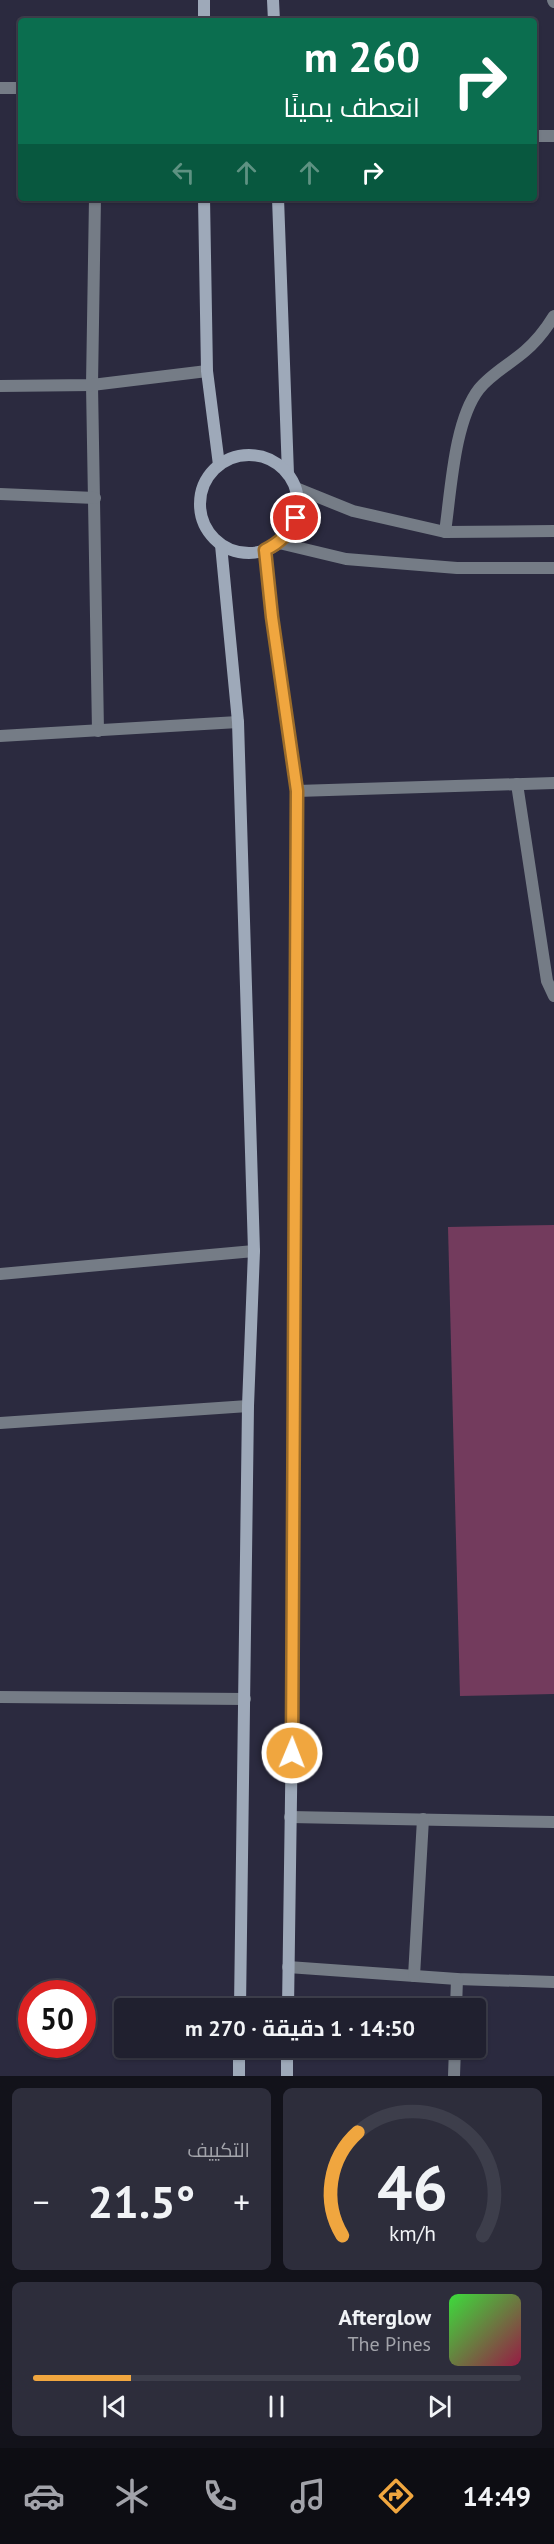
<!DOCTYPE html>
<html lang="ar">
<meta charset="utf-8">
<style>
body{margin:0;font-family:"PT Sans",Cairo,sans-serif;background:#2d2d3b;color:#f1f3f6;direction:rtl;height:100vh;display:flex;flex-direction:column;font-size:22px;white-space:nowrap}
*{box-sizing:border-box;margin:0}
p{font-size:20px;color:#a2a3aa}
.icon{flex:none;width:33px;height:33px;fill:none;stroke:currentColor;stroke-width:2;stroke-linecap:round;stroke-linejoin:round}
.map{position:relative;height:2076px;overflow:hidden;direction:ltr}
.sheet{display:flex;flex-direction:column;gap:12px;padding:12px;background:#12121a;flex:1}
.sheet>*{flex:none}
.hud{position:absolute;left:18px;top:18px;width:519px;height:183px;border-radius:6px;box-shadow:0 2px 4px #0004,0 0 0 2px #3d3e4b;direction:rtl;background:#0b6e4f;color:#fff;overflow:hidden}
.speed{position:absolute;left:18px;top:1980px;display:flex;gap:12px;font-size:30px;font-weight:700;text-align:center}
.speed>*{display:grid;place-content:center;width:78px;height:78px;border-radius:50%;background:#20202f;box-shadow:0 2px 4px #0004,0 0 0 2px #3d3e4b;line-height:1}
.speed .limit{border:9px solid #d22;background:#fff;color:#111}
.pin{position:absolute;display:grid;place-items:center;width:51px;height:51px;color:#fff;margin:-26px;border:3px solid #fff;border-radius:50%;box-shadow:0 2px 6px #0007}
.me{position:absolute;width:66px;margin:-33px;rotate:1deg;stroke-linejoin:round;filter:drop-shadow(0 0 4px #0008)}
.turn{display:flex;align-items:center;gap:21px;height:126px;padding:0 18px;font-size:27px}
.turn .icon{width:78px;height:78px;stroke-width:2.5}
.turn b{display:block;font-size:42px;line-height:51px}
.lanes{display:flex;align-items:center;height:57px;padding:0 18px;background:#0003;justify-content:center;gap:30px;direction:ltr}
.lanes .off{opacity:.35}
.big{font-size:45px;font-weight:700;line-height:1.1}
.sheet .widget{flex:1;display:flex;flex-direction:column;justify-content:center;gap:9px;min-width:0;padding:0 21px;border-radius:9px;background:#2d2d3b}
.sheet .dial{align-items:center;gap:0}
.dial svg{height:156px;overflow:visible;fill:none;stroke:#3d3e4b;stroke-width:7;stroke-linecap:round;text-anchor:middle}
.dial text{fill:#f1f3f6;stroke:none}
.song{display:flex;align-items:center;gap:18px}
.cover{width:72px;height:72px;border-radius:9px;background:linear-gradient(135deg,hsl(120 70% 55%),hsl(340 70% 35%))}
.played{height:6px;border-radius:3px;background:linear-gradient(90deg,#f0a63f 20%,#3d3e4b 20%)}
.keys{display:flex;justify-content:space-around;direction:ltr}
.heat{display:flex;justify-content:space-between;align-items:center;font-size:33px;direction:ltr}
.sheet .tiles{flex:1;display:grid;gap:12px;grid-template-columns:1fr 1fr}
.widget:last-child{grid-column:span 2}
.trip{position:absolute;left:114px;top:1998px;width:372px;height:60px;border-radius:6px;background:#20202f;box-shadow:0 2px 4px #0004,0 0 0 2px #3d3e4b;font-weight:700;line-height:60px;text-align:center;direction:rtl}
.menu{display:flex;height:96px;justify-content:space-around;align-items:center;background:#0d0d13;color:#a2a3aa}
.menu .icon{width:42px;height:42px}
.menu .selected{color:#f0a63f}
.menu b{font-size:27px;color:#f1f3f6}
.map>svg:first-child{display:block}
.green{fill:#733b5d}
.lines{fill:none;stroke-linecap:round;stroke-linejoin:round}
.service{stroke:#757c86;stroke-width:12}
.minor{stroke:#757c86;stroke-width:12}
.secondary{stroke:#9ea9b9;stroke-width:12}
.route-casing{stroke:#9c6c29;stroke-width:15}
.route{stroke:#f0a63f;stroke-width:10}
</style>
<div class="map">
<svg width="554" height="2076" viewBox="0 0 554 2076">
<rect width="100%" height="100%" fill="#2b2a3f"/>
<!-- green -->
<path class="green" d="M554,1225V1694L460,1696L448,1227Z"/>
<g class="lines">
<!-- service -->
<g class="service">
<path d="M0,1274L254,1251"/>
<path d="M0,1423L248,1406"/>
</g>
<!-- minor -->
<g class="minor">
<path d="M553,0L554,2"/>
<path d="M0,88H21"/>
<path d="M534,136H554"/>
<path d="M95,198L92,385L98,731"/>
<path d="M0,386L92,385L207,371"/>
<path d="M296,488L353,511L445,532L554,531"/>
<path d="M0,494L95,498"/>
<path d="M445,532C451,491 454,421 479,389C491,374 510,364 525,351C537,341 546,329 554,316"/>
<path d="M279,543L346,559L457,568H554"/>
<path d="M0,736L238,722"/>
<path d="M517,784L547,981L554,996"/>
<path d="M297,791L554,783"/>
<path d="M0,1697L245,1699"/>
<path d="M290,1817L554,1822"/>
<path d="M288,1967L457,1979L554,1982"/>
<path d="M414,1976L423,1819"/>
<path d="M456,2008L457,1979"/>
<path d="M454,2076L455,2048"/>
</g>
<!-- secondary -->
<g class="secondary">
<path d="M273,0L274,21"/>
<path d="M204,21V0"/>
<path d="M204,198L207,371L219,465"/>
<path d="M278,198L288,474"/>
<circle cx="249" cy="504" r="49"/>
<path d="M221,545L238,722L254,1251L248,1406L240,2008"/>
<path d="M265,551L272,617L297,791L293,1657L288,2008"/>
<path d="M239,2076V2048"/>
<path d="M287,2076V2048"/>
</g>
</g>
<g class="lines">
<defs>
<path id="route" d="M292,1753L297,791L272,617L265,550C281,542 288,534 296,518"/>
</defs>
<!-- route casing -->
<use href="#route" class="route-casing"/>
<!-- route -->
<use href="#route" class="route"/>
</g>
</svg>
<div class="speed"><div class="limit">50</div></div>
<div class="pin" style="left:296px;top:518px;background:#d93025"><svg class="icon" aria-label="arrive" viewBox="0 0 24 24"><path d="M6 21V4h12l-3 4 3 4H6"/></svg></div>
<svg class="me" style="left:292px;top:1753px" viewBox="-20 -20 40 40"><circle r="17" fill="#f0a63f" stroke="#fff" stroke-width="3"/><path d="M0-11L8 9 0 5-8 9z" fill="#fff"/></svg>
<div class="trip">14:50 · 1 دقيقة · 270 m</div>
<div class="hud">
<div class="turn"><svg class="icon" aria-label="right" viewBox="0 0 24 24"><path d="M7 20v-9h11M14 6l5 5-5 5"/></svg><div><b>260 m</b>انعطف يمينًا</div></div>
<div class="lanes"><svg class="icon off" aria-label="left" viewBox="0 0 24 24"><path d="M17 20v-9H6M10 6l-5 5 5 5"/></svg><svg class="icon off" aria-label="ahead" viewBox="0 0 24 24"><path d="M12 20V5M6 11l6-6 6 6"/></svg><svg class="icon off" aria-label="ahead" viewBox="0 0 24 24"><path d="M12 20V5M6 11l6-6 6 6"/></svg><svg class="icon" aria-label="right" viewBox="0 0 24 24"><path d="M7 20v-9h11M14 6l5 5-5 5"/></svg></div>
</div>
</div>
<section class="sheet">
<div class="tiles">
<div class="widget dial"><svg viewBox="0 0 100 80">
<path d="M14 69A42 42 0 1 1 86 69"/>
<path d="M14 69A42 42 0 0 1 22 16" stroke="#f0a63f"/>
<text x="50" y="56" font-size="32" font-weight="700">46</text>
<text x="50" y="72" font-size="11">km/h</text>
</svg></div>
<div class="widget"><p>التكييف</p>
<div class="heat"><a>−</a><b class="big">21.5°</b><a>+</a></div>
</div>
<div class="widget">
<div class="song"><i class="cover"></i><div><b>Afterglow</b><p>The Pines</p></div></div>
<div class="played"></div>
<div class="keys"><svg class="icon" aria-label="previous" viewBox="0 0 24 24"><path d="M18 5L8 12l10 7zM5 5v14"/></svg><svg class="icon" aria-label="pause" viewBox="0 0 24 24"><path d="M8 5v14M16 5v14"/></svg><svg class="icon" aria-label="next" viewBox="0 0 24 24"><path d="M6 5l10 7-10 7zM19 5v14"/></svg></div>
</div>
</div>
</section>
<nav class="menu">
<b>14:49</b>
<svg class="icon selected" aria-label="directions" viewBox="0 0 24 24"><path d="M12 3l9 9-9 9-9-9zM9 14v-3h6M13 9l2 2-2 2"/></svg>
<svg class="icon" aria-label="music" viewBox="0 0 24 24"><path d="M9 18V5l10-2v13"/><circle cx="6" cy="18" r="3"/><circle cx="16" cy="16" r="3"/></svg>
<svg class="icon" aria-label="phone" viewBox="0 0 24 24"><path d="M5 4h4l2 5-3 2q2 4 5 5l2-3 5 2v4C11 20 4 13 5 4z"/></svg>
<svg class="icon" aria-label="climate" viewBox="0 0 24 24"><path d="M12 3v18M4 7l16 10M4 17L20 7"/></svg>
<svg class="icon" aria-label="car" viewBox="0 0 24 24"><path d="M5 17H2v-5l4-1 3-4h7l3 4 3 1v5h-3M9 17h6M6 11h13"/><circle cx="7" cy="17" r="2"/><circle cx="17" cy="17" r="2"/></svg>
</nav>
